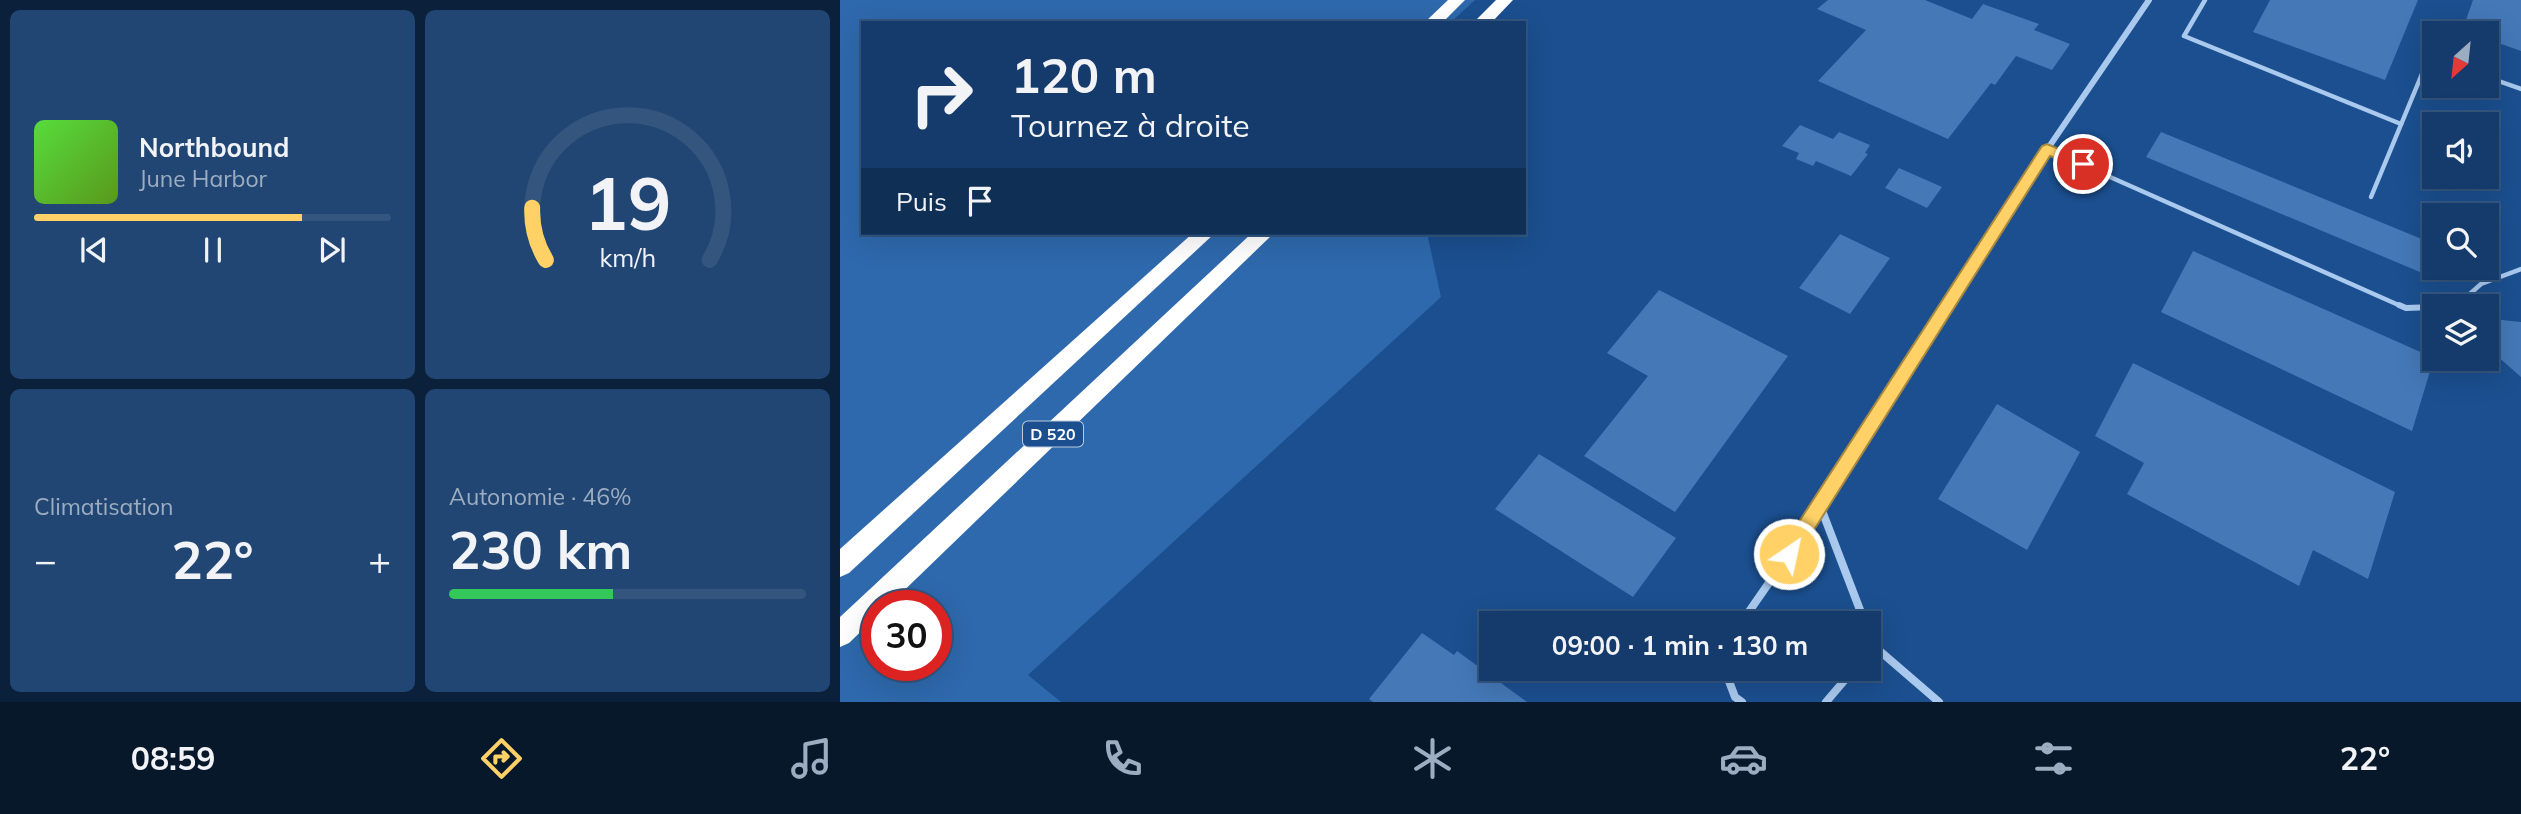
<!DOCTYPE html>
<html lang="fr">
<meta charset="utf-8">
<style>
body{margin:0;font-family:Mulish,sans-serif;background:#214673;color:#f1f3f6;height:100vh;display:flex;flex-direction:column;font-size:26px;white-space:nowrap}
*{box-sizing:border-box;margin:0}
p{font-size:23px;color:#9dadc1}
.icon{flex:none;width:38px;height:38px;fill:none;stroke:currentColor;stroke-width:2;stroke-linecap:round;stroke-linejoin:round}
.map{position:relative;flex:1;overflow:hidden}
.sheet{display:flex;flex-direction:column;gap:10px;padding:10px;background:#0b203b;width:840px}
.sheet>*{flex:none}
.banner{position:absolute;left:21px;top:21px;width:665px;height:214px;border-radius:0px;box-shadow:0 7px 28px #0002,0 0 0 2px #33557e;background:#143b6b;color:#f1f3f6;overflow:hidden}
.needle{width:46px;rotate:207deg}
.fabs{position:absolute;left:1582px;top:21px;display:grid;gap:14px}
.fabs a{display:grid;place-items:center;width:77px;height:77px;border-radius:0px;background:#143b6b;box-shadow:0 7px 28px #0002,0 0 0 2px #33557e;font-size:35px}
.speed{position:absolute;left:21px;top:590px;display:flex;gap:14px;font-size:35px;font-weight:700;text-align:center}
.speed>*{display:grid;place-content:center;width:91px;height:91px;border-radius:50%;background:#143b6b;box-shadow:0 7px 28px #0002,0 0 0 2px #33557e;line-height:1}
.speed .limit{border:10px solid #d22;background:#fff;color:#111}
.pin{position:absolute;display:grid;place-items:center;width:60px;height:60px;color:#fff;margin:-30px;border:4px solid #fff;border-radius:50%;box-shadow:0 2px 7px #0007}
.me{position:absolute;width:77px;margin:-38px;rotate:34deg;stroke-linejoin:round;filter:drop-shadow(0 0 5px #0008)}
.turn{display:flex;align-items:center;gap:24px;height:147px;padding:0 35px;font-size:32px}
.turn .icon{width:91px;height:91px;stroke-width:2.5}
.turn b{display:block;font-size:49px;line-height:60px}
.then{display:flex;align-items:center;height:66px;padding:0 35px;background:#0003;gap:14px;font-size:26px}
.big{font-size:52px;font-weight:700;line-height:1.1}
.sheet .card{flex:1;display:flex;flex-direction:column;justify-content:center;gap:10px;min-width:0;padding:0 24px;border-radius:10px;background:#214673}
.sheet .dial{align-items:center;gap:0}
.dial svg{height:182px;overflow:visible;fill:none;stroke:#33557e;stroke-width:7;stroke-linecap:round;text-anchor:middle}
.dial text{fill:#f1f3f6;stroke:none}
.song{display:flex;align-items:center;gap:21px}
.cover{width:84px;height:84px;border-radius:10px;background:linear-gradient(135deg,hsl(110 70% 55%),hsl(90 70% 35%))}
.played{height:7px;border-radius:4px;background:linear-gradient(90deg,#ffd166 75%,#33557e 75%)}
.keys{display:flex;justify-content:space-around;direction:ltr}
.heat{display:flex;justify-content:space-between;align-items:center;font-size:38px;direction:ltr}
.charge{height:10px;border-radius:5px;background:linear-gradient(90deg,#34c759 46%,#33557e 0)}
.sheet .tiles{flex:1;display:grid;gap:10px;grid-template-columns:repeat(2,1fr)}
.trip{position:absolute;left:639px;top:611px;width:402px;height:70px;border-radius:0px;background:#143b6b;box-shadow:0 7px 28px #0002,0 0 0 2px #33557e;font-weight:700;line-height:70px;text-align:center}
.tab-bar{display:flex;height:112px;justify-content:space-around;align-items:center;background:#08182b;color:#9dadc1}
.tab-bar .icon{width:49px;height:49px}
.tab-bar .active{color:#ffd166}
.tab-bar b{font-size:32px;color:#f1f3f6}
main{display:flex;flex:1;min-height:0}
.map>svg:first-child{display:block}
.green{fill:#2e69ad;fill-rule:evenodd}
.building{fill:#4478b7}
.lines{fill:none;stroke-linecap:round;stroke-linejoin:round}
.lane-far1{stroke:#a9c9ee;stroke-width:4.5}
.lane{stroke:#a9c9ee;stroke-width:6}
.street-far1{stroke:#a9c9ee;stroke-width:6}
.street{stroke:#a9c9ee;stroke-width:8}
.highway{fill:#fff;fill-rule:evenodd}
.route{fill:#ffd166;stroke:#a68842;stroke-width:2}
.labels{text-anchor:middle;stroke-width:7;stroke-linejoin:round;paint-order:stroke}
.shield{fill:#1b4f8f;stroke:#bbcadd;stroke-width:2}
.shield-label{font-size:16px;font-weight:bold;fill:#fff}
</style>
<main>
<section class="sheet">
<div class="tiles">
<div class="card">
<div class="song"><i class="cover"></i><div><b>Northbound</b><p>June Harbor</p></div></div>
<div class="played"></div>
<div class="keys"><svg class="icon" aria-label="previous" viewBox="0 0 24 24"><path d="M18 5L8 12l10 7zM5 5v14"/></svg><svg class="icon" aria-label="pause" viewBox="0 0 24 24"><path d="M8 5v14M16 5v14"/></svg><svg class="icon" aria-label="next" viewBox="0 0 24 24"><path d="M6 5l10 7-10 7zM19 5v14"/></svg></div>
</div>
<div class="card dial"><svg viewBox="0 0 100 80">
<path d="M14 69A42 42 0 1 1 86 69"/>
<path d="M14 69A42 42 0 0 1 8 46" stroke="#ffd166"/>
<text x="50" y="56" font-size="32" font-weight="700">19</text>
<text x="50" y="72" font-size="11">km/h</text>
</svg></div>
<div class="card"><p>Climatisation</p>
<div class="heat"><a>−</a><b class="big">22°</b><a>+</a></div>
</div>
<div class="card"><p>Autonomie · 46%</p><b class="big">230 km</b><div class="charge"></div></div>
</div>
</section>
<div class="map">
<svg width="1681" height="702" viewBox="0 0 1681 702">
<rect width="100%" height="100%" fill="#1b4f8f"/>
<!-- green -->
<path class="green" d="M0,0H635L610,23H23V233H587L601,297L188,675L221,702H0ZM37,606H96V665H37Z"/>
<!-- building -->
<g class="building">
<path d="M988,0H1085L1132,19L1143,4L1199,24L1194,30L1230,44L1212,70L1176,56L1155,85L1151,83L1108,139L978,81L1026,30L977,9Z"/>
<path d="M1430,0H1578L1545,80L1413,32Z"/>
<path d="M1633,0H1681V51L1647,39V33L1622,31Z"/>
<path d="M960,125L993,139L999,132L1030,145L1025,153L1028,154L1011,176L976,161L973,166L956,159L959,153L942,146Z"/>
<path d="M1321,132L1594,244L1587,275L1306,157Z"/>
<path d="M1059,168L1102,187L1087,208L1045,188Z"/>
<path d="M1000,234L1050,258L1010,314L959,288Z"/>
<path d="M1353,251L1594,358L1572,431L1321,312Z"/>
<path d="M819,290L948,356L835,512L744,456L808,376L767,353Z"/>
<path d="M1652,319L1681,322V377L1647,347V326H1651Z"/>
<path d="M1293,363L1555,492L1528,579L1473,550L1459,586L1287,494L1304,463L1255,436Z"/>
<path d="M1157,404L1240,452L1187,550L1098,499Z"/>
<path d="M699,454L836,538L793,597L655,509Z"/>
<path d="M582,633L614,655L617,651L687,702H533L529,699Z"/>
</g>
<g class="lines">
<!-- lane-far1 -->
<g class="lane-far1">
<path d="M1365,0L1344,36L1561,124"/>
<path d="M1647,77L1681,89"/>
<path d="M1207,149L1563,307"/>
<path d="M1531,197L1589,57L1594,59"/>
<path d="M1605,306L1622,301L1641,284L1681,269"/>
</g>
<!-- lane -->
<g class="lane">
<path d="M1559,305L1566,308L1594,307"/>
<path d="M1605,306L1608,305"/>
</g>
<!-- street-far1 -->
<path class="street-far1" d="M1106,307L1168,207L1309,0"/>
<!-- street -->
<g class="street">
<path d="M981,508L1025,623"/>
<path d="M901,623L981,508L1107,305"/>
<path d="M1029,633L1034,646L1099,702"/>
<path d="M884,668L895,697L902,702"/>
<path d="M986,702L1015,668"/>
</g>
<!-- highway -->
<g class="highway">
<path d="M608,0H625L602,23H584Z"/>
<path d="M656,0H673L651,23H633Z"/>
<path d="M353,233H375L9,573L0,577V549Z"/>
<path d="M412,233H434L48,606H37V616L9,643L0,647V617Z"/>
</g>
</g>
<!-- route -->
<path class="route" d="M1207,144L1248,161L1250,164L1243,169L1210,156L955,560L949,563L942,560L940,554L942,548L1202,146Z"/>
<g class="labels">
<!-- shield labels -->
<rect class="shield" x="183" y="421.5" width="60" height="25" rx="5"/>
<g class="shield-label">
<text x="213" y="440">D 520</text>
</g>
</g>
</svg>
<div class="fabs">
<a><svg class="needle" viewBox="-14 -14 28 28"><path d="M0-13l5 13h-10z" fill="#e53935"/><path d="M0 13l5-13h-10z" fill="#9dadc1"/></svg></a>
<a><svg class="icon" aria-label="sound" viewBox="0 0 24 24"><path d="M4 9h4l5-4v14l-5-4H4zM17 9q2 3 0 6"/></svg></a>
<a><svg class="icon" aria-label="search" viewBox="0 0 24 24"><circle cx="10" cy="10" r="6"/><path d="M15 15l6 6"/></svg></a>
<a><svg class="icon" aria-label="layers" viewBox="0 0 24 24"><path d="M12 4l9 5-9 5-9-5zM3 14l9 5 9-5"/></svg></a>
</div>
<div class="speed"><div class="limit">30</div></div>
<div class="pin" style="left:1243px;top:164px;background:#d93025"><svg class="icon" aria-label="arrive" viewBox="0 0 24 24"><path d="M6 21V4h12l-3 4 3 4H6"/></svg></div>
<svg class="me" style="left:949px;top:554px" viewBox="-20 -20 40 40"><circle r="17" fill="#ffd166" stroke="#fff" stroke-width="3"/><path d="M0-11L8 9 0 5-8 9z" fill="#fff"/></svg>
<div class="trip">09:00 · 1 min · 130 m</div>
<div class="banner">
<div class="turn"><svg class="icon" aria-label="right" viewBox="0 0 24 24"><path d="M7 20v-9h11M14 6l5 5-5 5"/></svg><div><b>120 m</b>Tournez à droite</div></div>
<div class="then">Puis<svg class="icon" aria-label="arrive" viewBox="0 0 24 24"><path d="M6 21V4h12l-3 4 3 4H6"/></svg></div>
</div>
</div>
</main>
<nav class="tab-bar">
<b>08:59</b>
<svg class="icon active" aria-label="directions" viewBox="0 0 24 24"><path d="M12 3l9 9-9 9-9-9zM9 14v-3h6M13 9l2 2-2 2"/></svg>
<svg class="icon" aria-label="music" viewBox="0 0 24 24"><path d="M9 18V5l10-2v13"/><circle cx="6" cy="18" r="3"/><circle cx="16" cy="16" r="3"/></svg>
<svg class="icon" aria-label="phone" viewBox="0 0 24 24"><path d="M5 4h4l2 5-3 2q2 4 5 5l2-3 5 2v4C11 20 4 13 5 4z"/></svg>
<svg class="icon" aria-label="climate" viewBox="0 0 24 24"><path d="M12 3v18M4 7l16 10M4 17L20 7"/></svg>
<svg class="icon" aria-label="car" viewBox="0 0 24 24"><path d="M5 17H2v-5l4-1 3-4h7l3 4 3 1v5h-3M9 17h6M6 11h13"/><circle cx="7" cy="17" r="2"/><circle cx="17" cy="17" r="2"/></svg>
<svg class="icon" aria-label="filters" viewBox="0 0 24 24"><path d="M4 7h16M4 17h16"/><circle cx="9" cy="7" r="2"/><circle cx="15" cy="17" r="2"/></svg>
<b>22°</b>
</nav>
